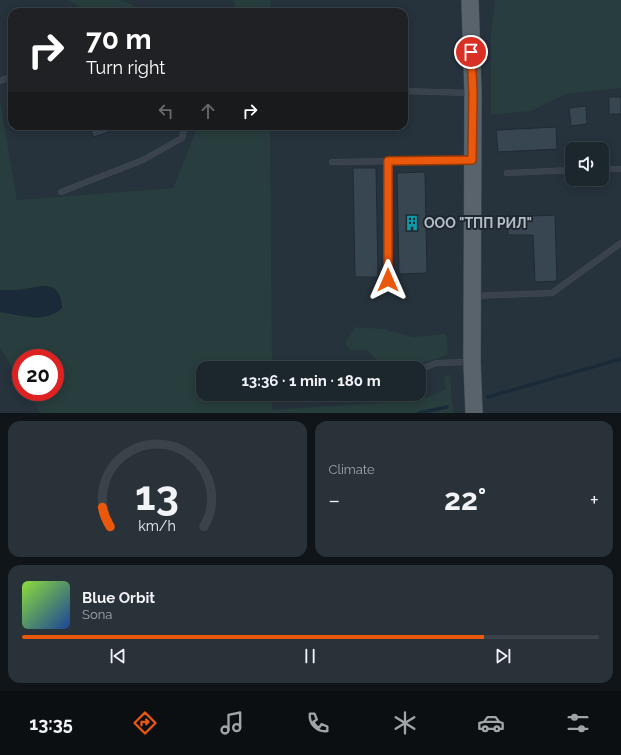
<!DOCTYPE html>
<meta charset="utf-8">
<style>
body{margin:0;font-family:Raleway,sans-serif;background:#293239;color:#f1f3f6;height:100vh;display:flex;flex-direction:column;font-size:15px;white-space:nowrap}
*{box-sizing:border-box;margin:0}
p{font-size:13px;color:#a0a5aa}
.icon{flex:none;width:22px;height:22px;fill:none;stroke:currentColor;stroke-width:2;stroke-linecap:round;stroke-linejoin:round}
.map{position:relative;height:413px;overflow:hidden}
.panel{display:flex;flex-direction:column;gap:8px;padding:8px;background:#0f1519;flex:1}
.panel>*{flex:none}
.top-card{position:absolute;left:8px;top:8px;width:400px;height:122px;border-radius:12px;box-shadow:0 2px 10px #0003,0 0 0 1px #3a4349;background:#202124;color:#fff;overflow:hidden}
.controls{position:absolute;left:565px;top:142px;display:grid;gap:8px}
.controls a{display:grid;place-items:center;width:44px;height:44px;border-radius:8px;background:#1c262d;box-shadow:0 2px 10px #0003,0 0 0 1px #3a4349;font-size:20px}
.speed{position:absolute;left:12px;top:349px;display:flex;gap:8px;font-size:20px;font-weight:700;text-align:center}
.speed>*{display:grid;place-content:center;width:52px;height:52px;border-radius:50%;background:#1c262d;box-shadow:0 2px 10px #0003,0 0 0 1px #3a4349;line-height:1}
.speed .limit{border:6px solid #d22;background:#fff;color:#111}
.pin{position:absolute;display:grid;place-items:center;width:34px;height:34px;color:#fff;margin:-17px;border:2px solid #fff;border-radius:50%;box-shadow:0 1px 4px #0007}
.me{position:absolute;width:44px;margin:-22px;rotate:0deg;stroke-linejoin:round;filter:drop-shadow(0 0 3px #0008)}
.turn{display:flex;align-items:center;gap:14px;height:84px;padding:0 12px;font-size:18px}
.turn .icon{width:52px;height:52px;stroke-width:2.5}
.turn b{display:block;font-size:28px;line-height:34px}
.lanes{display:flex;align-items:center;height:38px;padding:0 12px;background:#0003;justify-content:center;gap:20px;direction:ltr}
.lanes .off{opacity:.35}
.big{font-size:30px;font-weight:700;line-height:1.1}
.panel .tile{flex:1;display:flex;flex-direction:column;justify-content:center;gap:6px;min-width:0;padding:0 14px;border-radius:12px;background:#293239}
.panel .dial{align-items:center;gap:0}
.dial svg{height:104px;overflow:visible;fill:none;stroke:#3a4349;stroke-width:7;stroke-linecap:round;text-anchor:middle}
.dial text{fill:#f1f3f6;stroke:none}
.song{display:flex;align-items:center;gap:12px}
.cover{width:48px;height:48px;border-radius:6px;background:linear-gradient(135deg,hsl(90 70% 55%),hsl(220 70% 35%))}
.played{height:4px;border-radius:2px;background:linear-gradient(90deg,#ea580c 80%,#3a4349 80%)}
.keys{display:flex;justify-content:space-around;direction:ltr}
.heat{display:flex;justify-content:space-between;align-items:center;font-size:22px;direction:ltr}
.panel .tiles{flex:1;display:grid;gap:8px;grid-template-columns:1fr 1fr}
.tile:last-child{grid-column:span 2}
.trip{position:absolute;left:196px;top:361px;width:230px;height:40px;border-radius:12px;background:#1c262d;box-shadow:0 2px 10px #0003,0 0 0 1px #3a4349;font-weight:700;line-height:40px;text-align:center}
.menu{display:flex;height:64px;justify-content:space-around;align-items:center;background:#0b0f12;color:#a0a5aa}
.menu .icon{width:28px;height:28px}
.menu .active{color:#ea580c}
.menu b{font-size:18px;color:#f1f3f6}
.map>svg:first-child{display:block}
.green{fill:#283d3d}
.water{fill:#1a2a39}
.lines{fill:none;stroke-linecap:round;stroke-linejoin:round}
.stream{stroke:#1a2a39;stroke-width:3.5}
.building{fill:#384652;stroke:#212a33}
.service-casing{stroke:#464f58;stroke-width:6}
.primary-casing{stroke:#464f58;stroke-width:18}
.service{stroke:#3a434c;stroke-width:5.5}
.primary{stroke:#58636c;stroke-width:17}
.route-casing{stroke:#983908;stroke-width:10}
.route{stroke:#ea580c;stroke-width:7}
.labels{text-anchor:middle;stroke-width:4;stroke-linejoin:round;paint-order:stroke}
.poi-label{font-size:14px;font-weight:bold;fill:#b5bec7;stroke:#1f2831;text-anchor:start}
</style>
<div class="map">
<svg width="621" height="413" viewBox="0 0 621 413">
<rect width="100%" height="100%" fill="#26323c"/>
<!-- green -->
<g class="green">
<path d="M68,0H120L131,4L142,12H88Z"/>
<path d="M234,0H271L269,12H235Z"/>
<path d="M495,0H621V88L566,94L531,111L491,115V34Z"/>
<path d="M0,102L17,200L173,188L198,126H270L272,368H203V394H272V410L403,401L428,397L446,389L444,377L450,374L453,413H40L27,392H55V358H21V382L0,348V312L35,318L46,316L44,286L17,290H0Z"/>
<path d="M356,327L383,329L413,337L446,334L448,355L407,368H384L367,350H350L345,342Z"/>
</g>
<!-- water -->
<path class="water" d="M44,286C57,286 62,295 62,308C45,324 21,315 0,312V290H17Z"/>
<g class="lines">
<!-- stream -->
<g class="stream">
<path d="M488,397L621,359"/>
<path d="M419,413L447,407"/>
</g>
</g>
<!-- building -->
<g class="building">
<rect x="609" y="97" width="12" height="17"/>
<path d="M586,106L587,124L571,126L569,108Z"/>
<path d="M90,126H121V128L93,137Z"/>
<path d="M556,127L557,149L498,152L496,130Z"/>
<path d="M353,168H376L378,277H355Z"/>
<path d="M425,172L427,273L399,274L397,173Z"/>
<path d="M555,215L557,281L535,282L533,235H508V217Z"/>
</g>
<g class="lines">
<defs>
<g id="service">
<path d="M0,81L12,76"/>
<path d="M404,91L471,93"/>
<path d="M388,161V280"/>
<path d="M332,162L471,160"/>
<path d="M602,169H621"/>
<path d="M507,173L572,170"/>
<path d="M61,192L143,160L182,138L185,126"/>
<path d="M474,296L552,293L621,243"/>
<path d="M419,370L436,363L470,362"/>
</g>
<path id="primary" d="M470,0L473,93L472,362L474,413"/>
</defs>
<!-- service casing -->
<use href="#service" class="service-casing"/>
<!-- primary casing -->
<use href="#primary" class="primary-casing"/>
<!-- service -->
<use href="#service" class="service"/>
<!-- primary -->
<use href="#primary" class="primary"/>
</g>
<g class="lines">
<defs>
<path id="route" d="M388,280V161L472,160L473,93L471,52"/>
</defs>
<!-- route casing -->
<use href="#route" class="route-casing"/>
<!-- route -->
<use href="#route" class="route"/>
</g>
<!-- icons -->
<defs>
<symbol id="building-bare" viewBox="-9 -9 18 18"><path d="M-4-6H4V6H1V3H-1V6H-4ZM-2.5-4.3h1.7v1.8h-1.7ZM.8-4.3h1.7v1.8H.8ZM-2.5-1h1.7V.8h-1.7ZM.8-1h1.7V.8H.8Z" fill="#0f9aa8" stroke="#1f2831" stroke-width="2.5" paint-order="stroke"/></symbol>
</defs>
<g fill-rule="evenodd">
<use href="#building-bare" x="401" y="212" width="22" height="22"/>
</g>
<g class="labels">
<!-- poi labels -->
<g class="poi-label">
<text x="424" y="228">ООО "ТПП РИЛ"</text>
</g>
</g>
</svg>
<div class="controls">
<a><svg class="icon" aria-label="sound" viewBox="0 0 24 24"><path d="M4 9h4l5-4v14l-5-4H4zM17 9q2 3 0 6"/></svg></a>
</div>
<div class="speed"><div class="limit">20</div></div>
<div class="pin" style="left:471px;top:52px;background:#d93025"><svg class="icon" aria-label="arrive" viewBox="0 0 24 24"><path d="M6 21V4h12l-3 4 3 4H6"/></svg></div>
<svg class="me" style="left:388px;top:280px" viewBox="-20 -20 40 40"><path d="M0-17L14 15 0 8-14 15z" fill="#ea580c" stroke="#fff" stroke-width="4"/></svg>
<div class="trip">13:36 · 1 min · 180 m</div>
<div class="top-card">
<div class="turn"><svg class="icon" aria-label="right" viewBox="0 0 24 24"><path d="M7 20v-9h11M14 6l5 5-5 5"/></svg><div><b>70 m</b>Turn right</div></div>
<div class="lanes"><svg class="icon off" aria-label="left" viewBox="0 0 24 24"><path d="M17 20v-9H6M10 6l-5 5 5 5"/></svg><svg class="icon off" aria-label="ahead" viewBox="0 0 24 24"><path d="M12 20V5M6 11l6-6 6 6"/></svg><svg class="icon" aria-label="right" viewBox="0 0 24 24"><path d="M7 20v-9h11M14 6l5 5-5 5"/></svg></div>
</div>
</div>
<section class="panel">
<div class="tiles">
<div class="tile dial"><svg viewBox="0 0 100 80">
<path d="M14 69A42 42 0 1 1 86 69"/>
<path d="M14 69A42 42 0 0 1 8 54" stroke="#ea580c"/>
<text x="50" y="56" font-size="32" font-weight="700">13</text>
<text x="50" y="72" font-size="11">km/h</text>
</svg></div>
<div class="tile"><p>Climate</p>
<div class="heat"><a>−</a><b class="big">22°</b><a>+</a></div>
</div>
<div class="tile">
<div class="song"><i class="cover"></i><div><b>Blue Orbit</b><p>Sona</p></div></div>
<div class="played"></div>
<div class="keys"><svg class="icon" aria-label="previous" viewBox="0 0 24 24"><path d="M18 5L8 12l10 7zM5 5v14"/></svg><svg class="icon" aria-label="pause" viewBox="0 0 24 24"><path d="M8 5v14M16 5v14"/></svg><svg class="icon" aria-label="next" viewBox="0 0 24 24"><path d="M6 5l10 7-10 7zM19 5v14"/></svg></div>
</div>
</div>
</section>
<nav class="menu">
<b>13:35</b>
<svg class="icon active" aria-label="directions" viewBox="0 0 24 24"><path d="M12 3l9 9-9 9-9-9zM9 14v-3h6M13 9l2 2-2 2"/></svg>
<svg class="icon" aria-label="music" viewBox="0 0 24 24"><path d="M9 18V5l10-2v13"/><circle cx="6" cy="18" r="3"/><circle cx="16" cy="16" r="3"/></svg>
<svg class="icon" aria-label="phone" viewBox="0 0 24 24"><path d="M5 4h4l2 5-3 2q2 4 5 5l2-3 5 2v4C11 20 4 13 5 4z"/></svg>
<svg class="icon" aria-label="climate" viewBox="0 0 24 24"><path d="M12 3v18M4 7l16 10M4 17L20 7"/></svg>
<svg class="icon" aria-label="car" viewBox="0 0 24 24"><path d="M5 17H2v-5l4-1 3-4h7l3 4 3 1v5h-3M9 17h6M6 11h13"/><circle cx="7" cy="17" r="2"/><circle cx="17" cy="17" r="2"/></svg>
<svg class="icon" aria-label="filters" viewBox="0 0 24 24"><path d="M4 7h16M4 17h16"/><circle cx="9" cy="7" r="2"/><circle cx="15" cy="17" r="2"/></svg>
</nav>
